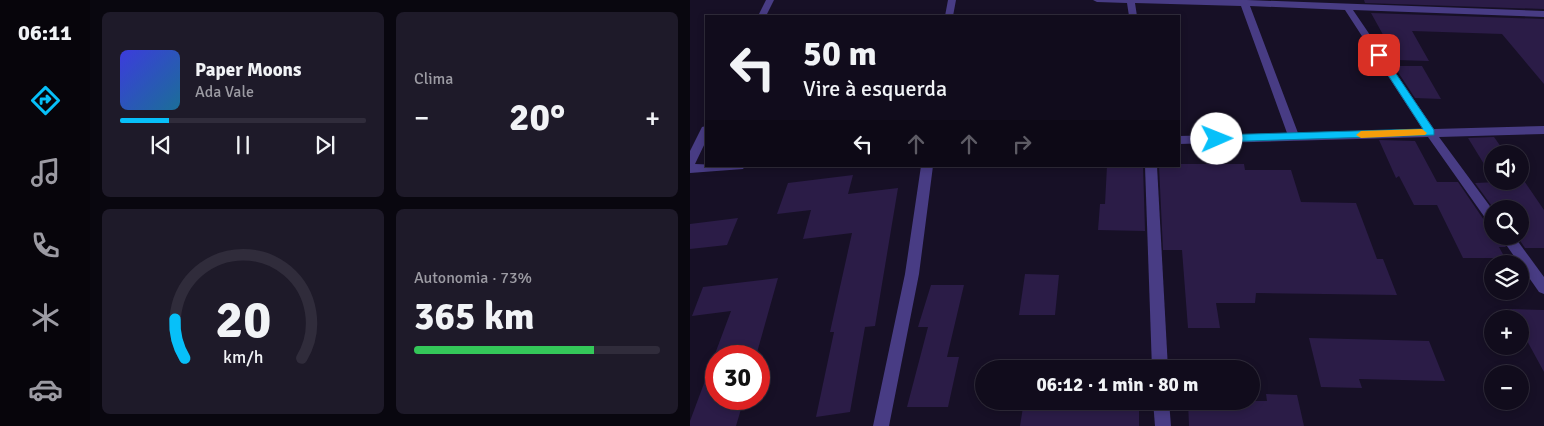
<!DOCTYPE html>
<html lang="pt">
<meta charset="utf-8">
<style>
body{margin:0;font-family:Signika,sans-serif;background:#1e1a29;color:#f1f3f6;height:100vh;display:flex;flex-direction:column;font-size:19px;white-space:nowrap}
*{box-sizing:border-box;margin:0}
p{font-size:16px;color:#9c9ba3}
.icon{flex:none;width:28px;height:28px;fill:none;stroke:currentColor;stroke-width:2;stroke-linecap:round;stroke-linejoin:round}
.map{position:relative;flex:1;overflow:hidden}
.drawer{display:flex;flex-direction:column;gap:12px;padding:12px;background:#09070f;width:600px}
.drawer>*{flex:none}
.guide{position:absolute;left:15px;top:15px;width:475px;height:152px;border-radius:0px;box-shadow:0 2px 8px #0003,0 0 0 1px #302c3b;background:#110c1c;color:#f1f3f6;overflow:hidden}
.tools{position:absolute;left:794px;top:145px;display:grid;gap:10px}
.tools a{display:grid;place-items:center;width:45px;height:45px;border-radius:50%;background:#110c1c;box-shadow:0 2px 8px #0003,0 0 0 1px #302c3b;font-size:25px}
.speed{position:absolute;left:15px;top:345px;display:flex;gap:10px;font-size:25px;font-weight:700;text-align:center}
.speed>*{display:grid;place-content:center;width:65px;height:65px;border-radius:50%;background:#110c1c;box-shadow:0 2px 8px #0003,0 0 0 1px #302c3b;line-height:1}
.speed .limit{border:8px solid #d22;background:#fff;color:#111}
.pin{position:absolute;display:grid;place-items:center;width:42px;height:42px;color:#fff;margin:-21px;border-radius:10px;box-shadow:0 2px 8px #0006}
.me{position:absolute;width:55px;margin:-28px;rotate:89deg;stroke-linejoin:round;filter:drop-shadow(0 0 4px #0008)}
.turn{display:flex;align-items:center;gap:18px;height:105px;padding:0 15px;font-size:22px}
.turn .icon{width:65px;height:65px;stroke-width:2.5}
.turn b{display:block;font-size:35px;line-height:42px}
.lanes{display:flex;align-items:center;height:48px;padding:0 15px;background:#0003;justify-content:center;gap:25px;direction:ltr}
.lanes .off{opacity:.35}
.big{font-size:38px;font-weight:800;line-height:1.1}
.drawer .widget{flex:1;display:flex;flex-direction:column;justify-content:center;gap:8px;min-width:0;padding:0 18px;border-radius:8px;background:#1e1a29}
.drawer .dial{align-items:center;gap:0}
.dial svg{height:130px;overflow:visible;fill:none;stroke:#302c3b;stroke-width:7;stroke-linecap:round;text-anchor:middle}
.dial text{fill:#f1f3f6;stroke:none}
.song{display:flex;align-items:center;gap:15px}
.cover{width:60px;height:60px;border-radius:8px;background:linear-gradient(135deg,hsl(240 70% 55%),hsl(200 70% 35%))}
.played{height:5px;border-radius:2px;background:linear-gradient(90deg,#07c0f9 20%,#302c3b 20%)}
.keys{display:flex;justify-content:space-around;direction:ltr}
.heat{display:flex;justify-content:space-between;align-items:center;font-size:28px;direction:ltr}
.charge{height:8px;border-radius:4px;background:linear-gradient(90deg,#34c759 73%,#302c3b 0)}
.drawer .tiles{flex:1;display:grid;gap:12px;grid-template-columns:repeat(2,1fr)}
.trip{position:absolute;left:285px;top:360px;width:285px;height:50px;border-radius:25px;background:#110c1c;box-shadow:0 2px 8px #0003,0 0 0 1px #302c3b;font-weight:800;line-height:50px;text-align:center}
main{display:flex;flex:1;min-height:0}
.dock{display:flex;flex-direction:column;width:90px;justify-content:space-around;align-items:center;background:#07050b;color:#9c9ba3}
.dock .icon{width:35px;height:35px}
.dock .on{color:#07c0f9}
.dock b{font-size:22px;color:#f1f3f6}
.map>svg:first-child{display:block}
.building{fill:#2b1c47}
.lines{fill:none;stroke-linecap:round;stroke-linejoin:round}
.street{fill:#483c84;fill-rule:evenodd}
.route{fill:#07c0f9;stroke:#057da2}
.slow{fill:#f59e0b}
</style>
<main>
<nav class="dock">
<b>06:11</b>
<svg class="icon on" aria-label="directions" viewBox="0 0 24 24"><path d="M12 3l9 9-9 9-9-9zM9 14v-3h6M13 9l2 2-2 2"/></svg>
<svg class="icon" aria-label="music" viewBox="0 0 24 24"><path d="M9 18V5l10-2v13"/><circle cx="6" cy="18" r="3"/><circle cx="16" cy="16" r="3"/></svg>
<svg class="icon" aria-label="phone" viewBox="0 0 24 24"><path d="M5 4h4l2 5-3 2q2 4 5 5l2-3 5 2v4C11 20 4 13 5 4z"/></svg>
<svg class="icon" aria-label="climate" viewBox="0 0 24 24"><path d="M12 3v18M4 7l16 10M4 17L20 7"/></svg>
<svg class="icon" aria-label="car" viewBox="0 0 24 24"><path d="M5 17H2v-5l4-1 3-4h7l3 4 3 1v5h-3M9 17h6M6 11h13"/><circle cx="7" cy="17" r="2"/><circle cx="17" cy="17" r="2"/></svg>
</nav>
<section class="drawer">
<div class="tiles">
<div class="widget">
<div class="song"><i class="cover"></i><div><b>Paper Moons</b><p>Ada Vale</p></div></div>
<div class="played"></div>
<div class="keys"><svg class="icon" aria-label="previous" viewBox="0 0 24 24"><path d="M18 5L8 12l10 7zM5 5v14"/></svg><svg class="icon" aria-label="pause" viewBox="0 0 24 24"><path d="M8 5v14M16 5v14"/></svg><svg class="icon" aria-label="next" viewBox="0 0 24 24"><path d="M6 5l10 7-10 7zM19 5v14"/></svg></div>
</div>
<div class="widget"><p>Clima</p>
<div class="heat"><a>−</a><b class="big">20°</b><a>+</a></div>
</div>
<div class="widget dial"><svg viewBox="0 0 100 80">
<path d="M14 69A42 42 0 1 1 86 69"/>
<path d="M14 69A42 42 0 0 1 8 45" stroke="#07c0f9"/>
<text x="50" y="56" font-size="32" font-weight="700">20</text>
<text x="50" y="72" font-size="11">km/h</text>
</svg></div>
<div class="widget"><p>Autonomia · 73%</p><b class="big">365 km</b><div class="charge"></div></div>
</div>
</section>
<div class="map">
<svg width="854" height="426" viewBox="0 0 854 426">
<rect width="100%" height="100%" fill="#171026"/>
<!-- building -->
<g class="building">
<path d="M674,0H854V9L675,3Z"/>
<path d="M681,13L854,19V84L812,34L722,31L739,61L707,60Z"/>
<path d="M704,66H732L751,99L725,98Z"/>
<path d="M804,137L816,154H802V177L778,138Z"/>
<path d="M689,140L725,141L747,182H768L796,223L802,225V236H808L816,247H809L815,258H773L747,205H724L709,176L706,178Z"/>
<path d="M489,164H554L555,170H601L611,202L666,203L687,259H693L707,295L566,293L565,303H526L530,328H498L492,250H473L469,166H489Z"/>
<path d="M417,166H453L455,231L408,230L410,204H415Z"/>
<path d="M163,175L158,194L208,188L185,326L175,327L160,412L126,417L144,332H140L162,233L113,239L121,210L87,214L98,183Z"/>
<path d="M830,175L854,210V248H835L827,236H830V209H804L785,183L830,181Z"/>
<path d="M48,218L37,245L0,249V224Z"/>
<path d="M335,274L369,275L365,315H329Z"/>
<path d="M88,278L66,356H26V399H54L46,426H0V421L41,311L2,316L13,287Z"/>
<path d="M241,285H274L257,357H269L258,407H217L238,327H228Z"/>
<path d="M820,309L854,310V372L830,328V319H825Z"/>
<path d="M619,338L739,341L755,381L669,379L672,388L631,387Z"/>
<path d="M576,394L607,395L614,426H499L498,401H577Z"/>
<path d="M334,401H449V426H330Z"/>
</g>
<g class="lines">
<!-- street -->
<g class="street">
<path d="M76,0H84L76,16H68Z"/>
<path d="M258,0H266L263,16H255Z"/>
<path d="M403,0H557L854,11V17L663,10L744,129L854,126V134L749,137L802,209V223L798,222L738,137L489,144V136L597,133L551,6L445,3L447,16H439L437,3L407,2ZM560,6L655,10L733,130L608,133Z"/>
<path d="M16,126V141L5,164L55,166L53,169L0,173V151L12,127Z"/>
<path d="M231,166H243L229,274L199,426H183L215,274Z"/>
<path d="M455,166H467L478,369H462Z"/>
<path d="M810,236H824L854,277V294L849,292Z"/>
<path d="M463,401H479L481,426H465Z"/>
</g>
</g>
<!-- route -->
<path class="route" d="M686,53H692L744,130V135L527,142L522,139L527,135L733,129L685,55Z"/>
<!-- slow -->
<path class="slow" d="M732,129L737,133L735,135L671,138L666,135L671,131Z"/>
</svg>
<div class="tools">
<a><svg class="icon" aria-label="sound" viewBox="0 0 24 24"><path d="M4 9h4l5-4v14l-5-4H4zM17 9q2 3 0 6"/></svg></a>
<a><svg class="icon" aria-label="search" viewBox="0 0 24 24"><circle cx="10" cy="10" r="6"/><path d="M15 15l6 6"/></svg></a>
<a><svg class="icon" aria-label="layers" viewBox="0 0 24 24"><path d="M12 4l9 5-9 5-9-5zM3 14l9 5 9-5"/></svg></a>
<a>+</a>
<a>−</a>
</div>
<div class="speed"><div class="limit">30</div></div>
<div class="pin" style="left:689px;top:55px;background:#d93025"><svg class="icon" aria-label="arrive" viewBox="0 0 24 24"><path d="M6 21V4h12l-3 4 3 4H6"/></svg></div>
<svg class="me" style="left:527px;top:139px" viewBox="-20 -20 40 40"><circle r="19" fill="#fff"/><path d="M0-13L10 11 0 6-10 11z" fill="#07c0f9"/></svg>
<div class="trip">06:12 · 1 min · 80 m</div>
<div class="guide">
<div class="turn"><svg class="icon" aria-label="left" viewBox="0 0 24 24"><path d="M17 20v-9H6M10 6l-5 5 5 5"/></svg><div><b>50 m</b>Vire à esquerda</div></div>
<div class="lanes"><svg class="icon" aria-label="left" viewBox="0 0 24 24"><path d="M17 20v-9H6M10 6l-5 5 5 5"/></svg><svg class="icon off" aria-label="ahead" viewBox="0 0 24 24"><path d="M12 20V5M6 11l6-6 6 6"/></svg><svg class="icon off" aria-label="ahead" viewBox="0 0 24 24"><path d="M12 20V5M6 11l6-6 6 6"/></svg><svg class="icon off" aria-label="right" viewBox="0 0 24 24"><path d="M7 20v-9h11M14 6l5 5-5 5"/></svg></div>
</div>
</div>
</main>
